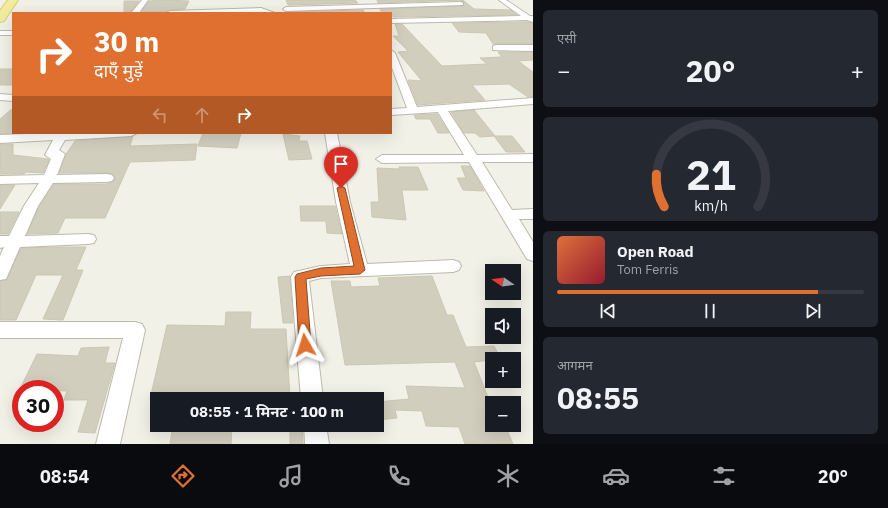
<!DOCTYPE html>
<html lang="hi">
<meta charset="utf-8">
<style>
body{margin:0;font-family:"IBM Plex Sans","Noto Sans Devanagari",sans-serif;background:#242831;color:#f1f3f6;height:100vh;display:flex;flex-direction:column;font-size:15px;white-space:nowrap}
*{box-sizing:border-box;margin:0}
p{font-size:13px;color:#9ea1a6}
.icon{flex:none;width:22px;height:22px;fill:none;stroke:currentColor;stroke-width:2;stroke-linecap:round;stroke-linejoin:round}
.map{position:relative;flex:1;overflow:hidden}
.panel{display:flex;flex-direction:column;gap:10px;padding:10px;background:#0d0f14;width:355px}
.panel>*{flex:none}
.guide{position:absolute;left:12px;top:12px;width:380px;height:122px;border-radius:0px;box-shadow:0 4px 16px #0002;background:#e07030;color:#fff;overflow:hidden}
.needle{width:26px;rotate:283deg}
.controls{position:absolute;left:485px;top:264px;display:grid;gap:8px}
.controls a{display:grid;place-items:center;width:36px;height:36px;border-radius:0px;background:#171b24;box-shadow:0 4px 16px #0002;font-size:20px}
.speed{position:absolute;left:12px;top:380px;display:flex;gap:8px;font-size:20px;font-weight:700;text-align:center}
.speed>*{display:grid;place-content:center;width:52px;height:52px;border-radius:50%;background:#171b24;box-shadow:0 4px 16px #0002;line-height:1}
.speed .limit{border:6px solid #d22;background:#fff;color:#111}
.pin{position:absolute;display:grid;place-items:center;width:34px;height:34px;color:#fff;margin:-41px -17px;border-radius:50% 50% 50% 0;rotate:-45deg;box-shadow:0 0 4px #0007}
.pin .icon{rotate:45deg}
.me{position:absolute;width:44px;margin:-22px;rotate:354deg;stroke-linejoin:round;filter:drop-shadow(0 0 3px #0008)}
.turn{display:flex;align-items:center;gap:14px;height:84px;padding:0 16px;font-size:18px}
.turn .icon{width:52px;height:52px;stroke-width:2.5}
.turn b{display:block;font-size:28px;line-height:34px}
.lanes{display:flex;align-items:center;height:38px;padding:0 16px;background:#0003;justify-content:center;gap:20px;direction:ltr}
.lanes .off{opacity:.35}
.big{font-size:30px;font-weight:700;line-height:1.1}
.panel .widget{flex:1;display:flex;flex-direction:column;justify-content:center;gap:6px;min-width:0;padding:0 14px;border-radius:6px;background:#242831}
.panel .dial{align-items:center;gap:0}
.dial svg{height:104px;overflow:visible;fill:none;stroke:#363941;stroke-width:7;stroke-linecap:round;text-anchor:middle}
.dial text{fill:#f1f3f6;stroke:none}
.song{display:flex;align-items:center;gap:12px}
.cover{width:48px;height:48px;border-radius:6px;background:linear-gradient(135deg,hsl(20 70% 55%),hsl(350 70% 35%))}
.played{height:4px;border-radius:2px;background:linear-gradient(90deg,#e07030 85%,#363941 85%)}
.keys{display:flex;justify-content:space-around;direction:ltr}
.heat{display:flex;justify-content:space-between;align-items:center;font-size:22px;direction:ltr}
.trip{position:absolute;left:150px;top:392px;width:234px;height:40px;border-radius:0px;background:#171b24;box-shadow:0 4px 16px #0002;font-weight:700;line-height:40px;text-align:center}
.menu{display:flex;height:64px;justify-content:space-around;align-items:center;background:#090b0e;color:#9ea1a6}
.menu .icon{width:28px;height:28px}
.menu .active{color:#e07030}
.menu b{font-size:18px;color:#f1f3f6}
main{display:flex;flex:1;min-height:0}
.map>svg:first-child{display:block}
.building{fill:#d2cebe;stroke:#ccc7b2}
.lines{fill:none;stroke-linecap:round;stroke-linejoin:round}
.street-casing{stroke:#bcbaab;stroke-width:2}
.primary-casing{stroke:#d5cd72;stroke-width:2}
.street{fill:#fff;fill-rule:evenodd}
.primary{fill:#f2eca0;fill-rule:evenodd}
.route{fill:#e07030;stroke:#92491f}
</style>
<main>
<div class="map">
<svg width="533" height="444" viewBox="0 0 533 444">
<rect width="100%" height="100%" fill="#f1f1e7"/>
<!-- building -->
<g class="building">
<path d="M286,0H355L358,3L288,5Z"/>
<path d="M377,0H463L474,9L511,10L517,15L393,17L391,13H382L380,9L463,6L464,3L461,0L378,3Z"/>
<path d="M124,1H139L130,12H124Z"/>
<path d="M149,1L163,0L189,1L185,9L170,10L165,12H141Z"/>
<path d="M363,10L365,13L291,12Z"/>
<path d="M527,22L533,23V44H493L486,33L459,32L452,23Z"/>
<path d="M395,24H402L442,66L487,64L480,58L502,57L498,52H533V60L518,61L533,72V97H528L509,84L472,85L485,100L418,105L408,80L422,81L398,52L408,51L393,36H399Z"/>
<rect x="0" y="69" width="13" height="16"/>
<path d="M13,108V133L0,134V119Z"/>
<path d="M474,110L495,136H512L525,152H506L494,136L480,137L475,133H464L451,112Z"/>
<path d="M437,114L449,133H438L430,119H416L414,115Z"/>
<path d="M203,133H241L237,148L198,146Z"/>
<path d="M283,134L300,136L299,141H307L312,159L289,160Z"/>
<path d="M133,136L130,146L197,144L195,160L130,162L105,218H65L58,233L27,234L39,207L54,184H107L112,182L115,179L113,174L107,173H59L66,154L75,141Z"/>
<path d="M0,144H13V155L48,159L49,160L43,173L26,172L24,174H0Z"/>
<path d="M461,166H470L484,191L463,190L457,178H466Z"/>
<path d="M399,167H418L428,190H402L406,220L372,217L371,202H379L377,168L400,169Z"/>
<path d="M0,185H15L0,209Z"/>
<path d="M300,206H335L342,234L327,233L326,221H301Z"/>
<path d="M0,212H19L8,234H0Z"/>
<path d="M55,247H86L76,270H83L63,320L43,319L63,275H36L16,320H0V281L7,280L21,248Z"/>
<path d="M290,276L293,323H283L278,277Z"/>
<path d="M432,276L447,315H453L466,347L494,346L501,359L474,362L488,397H493L495,403H492V425H505L513,444H465L459,427L426,426L422,411L395,410L397,418L377,420V402L409,399L406,386L465,388L455,362L345,365L331,281H350L351,287L380,286L378,278Z"/>
<path d="M226,312H251L250,329H286L290,399H150L167,325L225,326Z"/>
<path d="M109,347L105,363H115L95,433L78,432L88,400H64L67,391L20,389L37,354L78,356L81,348Z"/>
<path d="M173,425H232L231,444H170Z"/>
<path d="M290,425H302L303,444H290Z"/>
</g>
<g class="lines">
<defs>
<g id="street">
<path d="M142,0H148L139,13H131Z"/>
<path d="M499,0H506L530,16H533V22L527,20L391,23V19L521,16Z"/>
<path d="M461,2L463,3V5L286,11L283,9L286,7Z"/>
<path d="M261,8L275,13H166L170,11Z"/>
<rect x="0" y="31" width="13" height="4"/>
<path d="M496,45H533V51L493,50V46Z"/>
<path d="M391,50L395,53L417,107L533,98V104L448,111L477,155L533,154V162H482L512,210L533,209V219H519L533,242V261L527,259L469,162L382,163L376,159L382,155H464L438,112L391,115V109L407,108L391,65Z"/>
<path d="M0,94L13,95V101L0,100Z"/>
<path d="M54,133H137L131,136L65,140L59,150L65,154L57,175L107,174L112,175L114,178L112,181L107,182L53,183L38,206L25,236L88,234L94,235L96,239L94,243L88,244L20,247L6,279L0,280V256L4,247L0,248V236H9L24,206L39,183L0,184V176L44,175L51,159L45,155L53,140L0,143V135Z"/>
<path d="M325,133H337L350,202L367,264L453,260L459,262L461,266L459,270L453,272L321,278L309,281L323,399H301L291,277L294,272L321,266L350,264L336,202Z"/>
<path d="M0,322H135L142,324L145,330L120,444H96L123,338H0Z"/>
<path d="M304,425H326L329,444H305Z"/>
</g>
<path id="primary" d="M8,0H18L4,21L0,22V11Z"/>
</defs>
<!-- street casing -->
<use href="#street" class="street-casing"/>
<!-- primary casing -->
<use href="#primary" class="primary-casing"/>
<!-- street -->
<use href="#street" class="street"/>
<!-- primary -->
<use href="#primary" class="primary"/>
</g>
<!-- route -->
<path class="route" d="M341,186L345,188L365,270L360,274L321,276L306,279L311,345L310,348L305,350L301,348L299,345L295,277L297,274L321,268L354,266L337,188Z"/>
</svg>
<div class="controls">
<a><svg class="needle" viewBox="-14 -14 28 28"><path d="M0-13l5 13h-10z" fill="#e53935"/><path d="M0 13l5-13h-10z" fill="#9ea1a6"/></svg></a>
<a><svg class="icon" aria-label="sound" viewBox="0 0 24 24"><path d="M4 9h4l5-4v14l-5-4H4zM17 9q2 3 0 6"/></svg></a>
<a>+</a>
<a>−</a>
</div>
<div class="speed"><div class="limit">30</div></div>
<div class="pin" style="left:341px;top:188px;background:#d93025"><svg class="icon" aria-label="arrive" viewBox="0 0 24 24"><path d="M6 21V4h12l-3 4 3 4H6"/></svg></div>
<svg class="me" style="left:305px;top:345px" viewBox="-20 -20 40 40"><path d="M0-17L14 15 0 8-14 15z" fill="#e07030" stroke="#fff" stroke-width="4"/></svg>
<div class="trip">08:55 · 1 मिनट · 100 m</div>
<div class="guide">
<div class="turn"><svg class="icon" aria-label="right" viewBox="0 0 24 24"><path d="M7 20v-9h11M14 6l5 5-5 5"/></svg><div><b>30 m</b>दाएँ मुड़ें</div></div>
<div class="lanes"><svg class="icon off" aria-label="left" viewBox="0 0 24 24"><path d="M17 20v-9H6M10 6l-5 5 5 5"/></svg><svg class="icon off" aria-label="ahead" viewBox="0 0 24 24"><path d="M12 20V5M6 11l6-6 6 6"/></svg><svg class="icon" aria-label="right" viewBox="0 0 24 24"><path d="M7 20v-9h11M14 6l5 5-5 5"/></svg></div>
</div>
</div>
<section class="panel">
<div class="widget"><p>एसी</p>
<div class="heat"><a>−</a><b class="big">20°</b><a>+</a></div>
</div>
<div class="widget dial"><svg viewBox="0 0 100 80">
<path d="M14 69A42 42 0 1 1 86 69"/>
<path d="M14 69A42 42 0 0 1 8 44" stroke="#e07030"/>
<text x="50" y="56" font-size="32" font-weight="700">21</text>
<text x="50" y="72" font-size="11">km/h</text>
</svg></div>
<div class="widget">
<div class="song"><i class="cover"></i><div><b>Open Road</b><p>Tom Ferris</p></div></div>
<div class="played"></div>
<div class="keys"><svg class="icon" aria-label="previous" viewBox="0 0 24 24"><path d="M18 5L8 12l10 7zM5 5v14"/></svg><svg class="icon" aria-label="pause" viewBox="0 0 24 24"><path d="M8 5v14M16 5v14"/></svg><svg class="icon" aria-label="next" viewBox="0 0 24 24"><path d="M6 5l10 7-10 7zM19 5v14"/></svg></div>
</div>
<div class="widget"><p>आगमन</p><b class="big">08:55</b></div>
</section>
</main>
<nav class="menu">
<b>08:54</b>
<svg class="icon active" aria-label="directions" viewBox="0 0 24 24"><path d="M12 3l9 9-9 9-9-9zM9 14v-3h6M13 9l2 2-2 2"/></svg>
<svg class="icon" aria-label="music" viewBox="0 0 24 24"><path d="M9 18V5l10-2v13"/><circle cx="6" cy="18" r="3"/><circle cx="16" cy="16" r="3"/></svg>
<svg class="icon" aria-label="phone" viewBox="0 0 24 24"><path d="M5 4h4l2 5-3 2q2 4 5 5l2-3 5 2v4C11 20 4 13 5 4z"/></svg>
<svg class="icon" aria-label="climate" viewBox="0 0 24 24"><path d="M12 3v18M4 7l16 10M4 17L20 7"/></svg>
<svg class="icon" aria-label="car" viewBox="0 0 24 24"><path d="M5 17H2v-5l4-1 3-4h7l3 4 3 1v5h-3M9 17h6M6 11h13"/><circle cx="7" cy="17" r="2"/><circle cx="17" cy="17" r="2"/></svg>
<svg class="icon" aria-label="filters" viewBox="0 0 24 24"><path d="M4 7h16M4 17h16"/><circle cx="9" cy="7" r="2"/><circle cx="15" cy="17" r="2"/></svg>
<b>20°</b>
</nav>
